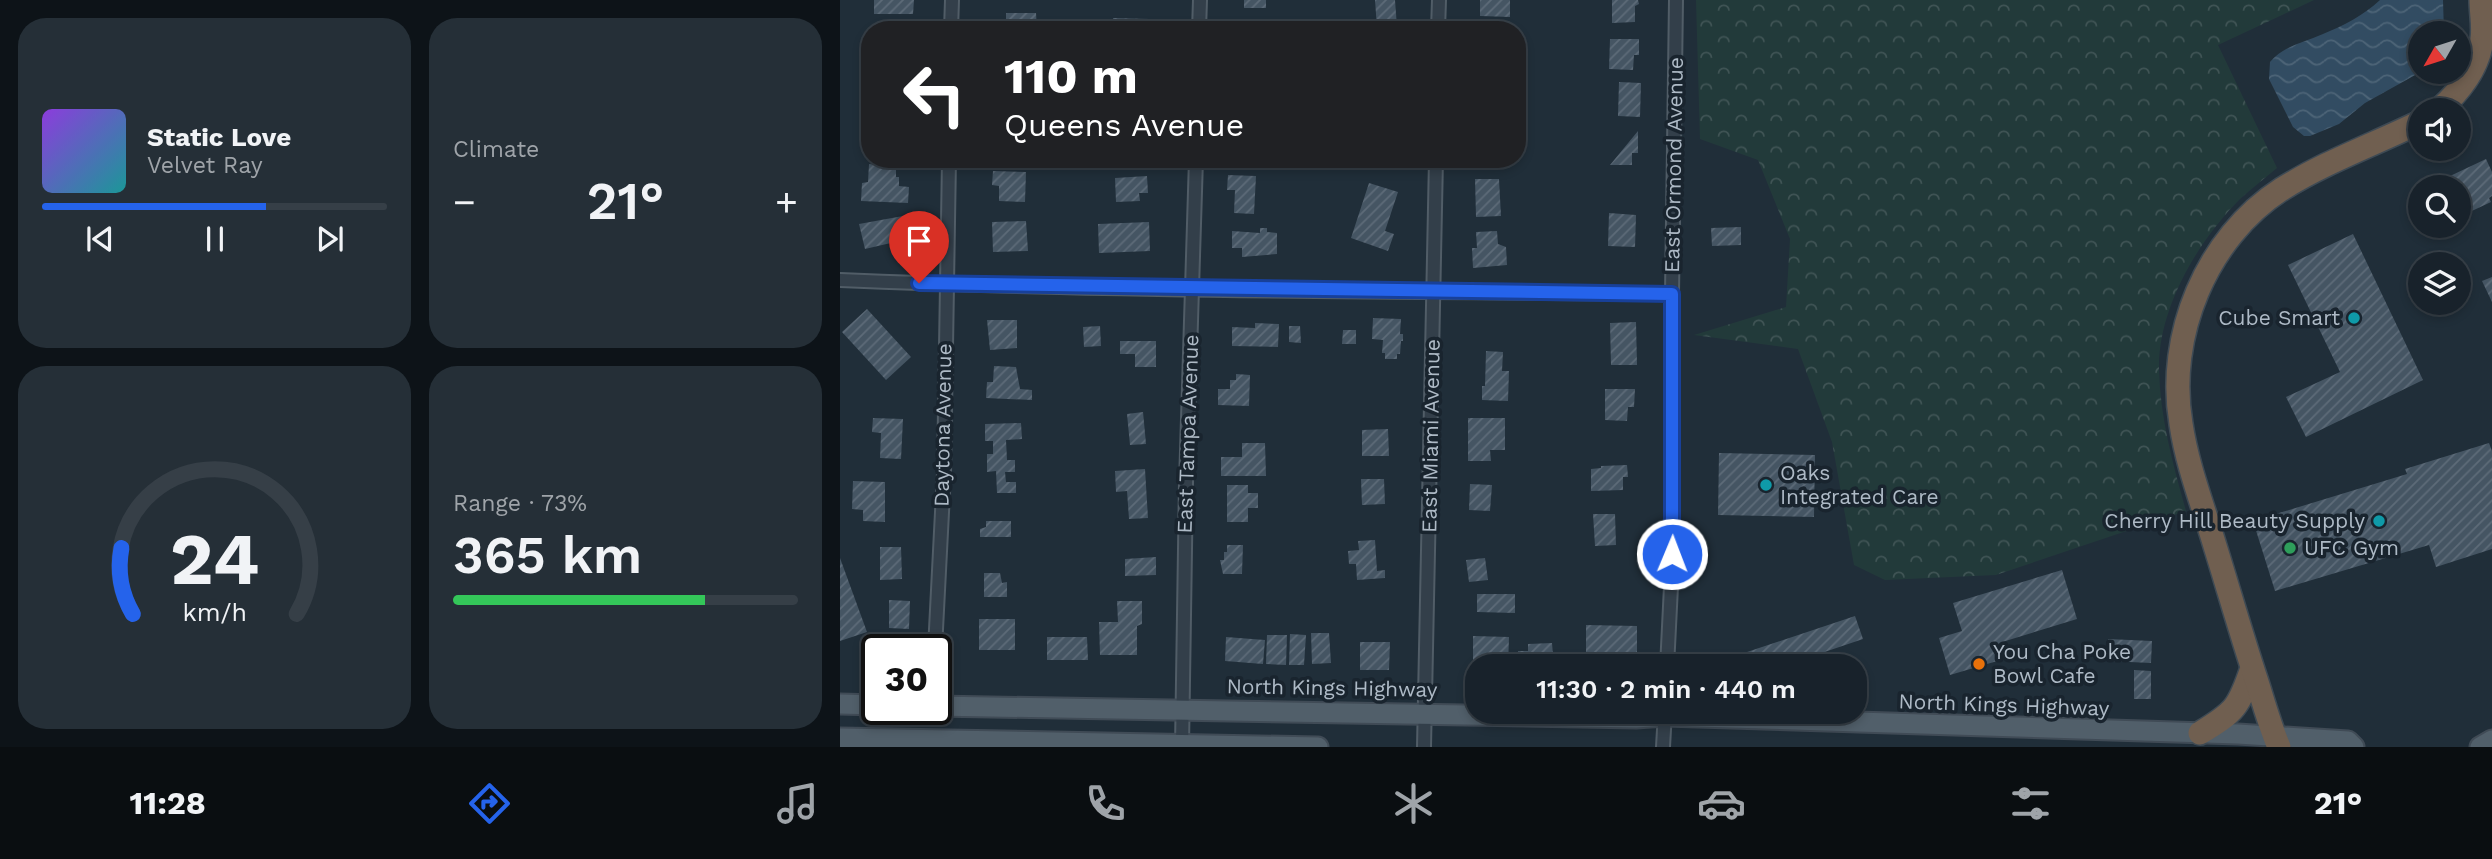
<!DOCTYPE html>
<meta charset="utf-8">
<style>
body{margin:0;font-family:"Work Sans",sans-serif;background:#252f37;color:#f1f3f6;height:100vh;display:flex;flex-direction:column;font-size:26px;white-space:nowrap}
*{box-sizing:border-box;margin:0}
p{font-size:23px;color:#9fa4a9}
.icon{flex:none;width:38px;height:38px;fill:none;stroke:currentColor;stroke-width:2;stroke-linecap:round;stroke-linejoin:round}
.map{position:relative;flex:1;overflow:hidden}
.details{display:flex;flex-direction:column;gap:18px;padding:18px;background:#0d1318;width:840px}
.details>*{flex:none}
.top-card{position:absolute;left:21px;top:21px;width:665px;height:147px;border-radius:28px;box-shadow:0 4px 10px #0003,0 0 0 2px #363f47;background:#202124;color:#fff;overflow:hidden}
.needle{width:46px;rotate:231deg}
.buttons{position:absolute;left:1568px;top:21px;display:grid;gap:14px}
.buttons a{display:grid;place-items:center;width:63px;height:63px;border-radius:50%;background:#18222b;box-shadow:0 4px 10px #0003,0 0 0 2px #363f47;font-size:35px}
.speed{position:absolute;left:21px;top:634px;display:flex;gap:14px;font-size:35px;font-weight:700;text-align:center}
.speed>*{display:grid;place-content:center;width:91px;height:91px;border-radius:50%;background:#18222b;box-shadow:0 4px 10px #0003,0 0 0 2px #363f47;line-height:1}
.speed .limit{border:4px solid #111;border-radius:10px;background:#fff;color:#111}
.pin{position:absolute;display:grid;place-items:center;width:60px;height:60px;color:#fff;margin:-72px -30px;border-radius:50% 50% 50% 0;rotate:-45deg;box-shadow:0 0 7px #0007}
.pin .icon{rotate:45deg}
.me{position:absolute;width:77px;margin:-38px;rotate:1deg;stroke-linejoin:round;filter:drop-shadow(0 0 5px #0008)}
.turn{display:flex;align-items:center;gap:24px;height:147px;padding:0 28px;font-size:32px}
.turn .icon{width:91px;height:91px;stroke-width:2.5}
.turn b{display:block;font-size:49px;line-height:60px}
.big{font-size:52px;font-weight:600;line-height:1.1}
.details .widget{flex:1;display:flex;flex-direction:column;justify-content:center;gap:10px;min-width:0;padding:0 24px;border-radius:28px;background:#252f37}
.details .dial{align-items:center;gap:0}
.dial svg{height:182px;overflow:visible;fill:none;stroke:#363f47;stroke-width:7;stroke-linecap:round;text-anchor:middle}
.dial text{fill:#f1f3f6;stroke:none}
.song{display:flex;align-items:center;gap:21px}
.cover{width:84px;height:84px;border-radius:10px;background:linear-gradient(135deg,hsl(270 70% 55%),hsl(180 70% 35%))}
.played{height:7px;border-radius:4px;background:linear-gradient(90deg,#2563eb 65%,#363f47 65%)}
.keys{display:flex;justify-content:space-around;direction:ltr}
.heat{display:flex;justify-content:space-between;align-items:center;font-size:38px;direction:ltr}
.charge{height:10px;border-radius:5px;background:linear-gradient(90deg,#34c759 73%,#363f47 0)}
.details .tiles{flex:1;display:grid;gap:18px;grid-template-columns:repeat(2,1fr)}
.trip{position:absolute;left:625px;top:654px;width:402px;height:70px;border-radius:28px;background:#18222b;box-shadow:0 4px 10px #0003,0 0 0 2px #363f47;font-weight:600;line-height:70px;text-align:center}
.menu{display:flex;height:112px;justify-content:space-around;align-items:center;background:#0a0e11;color:#9fa4a9}
.menu .icon{width:49px;height:49px}
.menu .active{color:#2563eb}
.menu b{font-size:32px;color:#f1f3f6}
main{display:flex;flex:1;min-height:0}
.map>svg:first-child{display:block}
.forest{fill:url(#forest-crowns)}
.water{fill:url(#water-waves)}
.building{fill:url(#building-hatch)}
.lines{fill:none;stroke-linecap:round;stroke-linejoin:round}
.street-casing{stroke:#515d67;stroke-width:16}
.primary-casing{stroke:#404b56;stroke-width:23}
.highway-casing{stroke:#3e4a54;stroke-width:26}
.street{stroke:#333f4a;stroke-width:12}
.primary{stroke:#515f6a;stroke-width:19}
.highway{stroke:#705f50;stroke-width:23}
.route-casing{stroke:#184099;stroke-width:18}
.route{stroke:#2563eb;stroke-width:12}
.culture-dot{fill:#0f9aa8;stroke:#19242e;stroke-width:2.5}
.leisure-dot{fill:#2e9e5b;stroke:#19242e;stroke-width:2.5}
.food-dot{fill:#e8710a;stroke:#19242e;stroke-width:2.5}
.labels{text-anchor:middle;stroke-width:7;stroke-linejoin:round;paint-order:stroke}
.street-label{font-size:21px;fill:#aebac6;stroke:#19242e}
.poi-label{font-size:21px;fill:#aebac6;stroke:#19242e;text-anchor:start}
</style>
<main>
<section class="details">
<div class="tiles">
<div class="widget">
<div class="song"><i class="cover"></i><div><b>Static Love</b><p>Velvet Ray</p></div></div>
<div class="played"></div>
<div class="keys"><svg class="icon" aria-label="previous" viewBox="0 0 24 24"><path d="M18 5L8 12l10 7zM5 5v14"/></svg><svg class="icon" aria-label="pause" viewBox="0 0 24 24"><path d="M8 5v14M16 5v14"/></svg><svg class="icon" aria-label="next" viewBox="0 0 24 24"><path d="M6 5l10 7-10 7zM19 5v14"/></svg></div>
</div>
<div class="widget"><p>Climate</p>
<div class="heat"><a>−</a><b class="big">21°</b><a>+</a></div>
</div>
<div class="widget dial"><svg viewBox="0 0 100 80">
<path d="M14 69A42 42 0 1 1 86 69"/>
<path d="M14 69A42 42 0 0 1 9 40" stroke="#2563eb"/>
<text x="50" y="56" font-size="32" font-weight="700">24</text>
<text x="50" y="72" font-size="11">km/h</text>
</svg></div>
<div class="widget"><p>Range · 73%</p><b class="big">365 km</b><div class="charge"></div></div>
</div>
</section>
<div class="map">
<svg width="1652" height="747" viewBox="0 0 1652 747">
<defs>
<pattern id="forest-crowns" width="20" height="18" patternUnits="userSpaceOnUse" patternTransform="scale(1.75)"><rect width="20" height="18" fill="#223a3a"/><path d="M2 6a3 3 0 1 1 6 0M12 15a3 3 0 1 1 6 0" fill="none" stroke="#405455"/></pattern>
<pattern id="water-waves" width="16" height="10" patternUnits="userSpaceOnUse" patternTransform="scale(1.75)"><rect width="16" height="10" fill="#324c62"/><path d="M0 5q4-4 8 0t8 0" fill="none" stroke="#4d6477"/></pattern>
<pattern id="building-hatch" width="6" height="6" patternUnits="userSpaceOnUse" patternTransform="scale(1.75)"><rect width="6" height="6" fill="#455563"/><path d="M-1 1l2-2M0 6l6-6M5 7l2-2" fill="none" stroke="#5d6b78"/></pattern>
</defs>
<rect width="100%" height="100%" fill="#202e39"/>
<!-- forest -->
<path class="forest" d="M856,0H1474L1378,45L1437,168C1425,178 1412,188 1400,199C1358,241 1318,308 1319,369C1320,418 1333,464 1346,511L1156,575L1045,580L1014,565L992,442L958,349L854,335L946,307L950,239L918,160L860,139Z"/>
<!-- water -->
<path class="water" d="M1540,0H1603L1604,33H1580V71L1577,74L1525,103L1499,124L1470,136H1464L1453,127L1429,79L1430,62C1445,45 1463,43 1483,34C1503,26 1524,15 1540,0Z"/>
<!-- building -->
<g class="building">
<path d="M34,0H74L73,14H34Z"/>
<rect x="404" y="0" width="22" height="8"/>
<path d="M535,0H555L557,27L537,28Z"/>
<path d="M640,0H670V17L640,16Z"/>
<path d="M772,0H798L799,4L795,6V22L772,23Z"/>
<path d="M166,13H196L197,30H166Z"/>
<path d="M273,18L309,19V30H272Z"/>
<rect x="397" y="24" width="27" height="6"/>
<path d="M770,39H799V55H794L793,70L769,69Z"/>
<path d="M779,82L801,83L800,117L778,116Z"/>
<path d="M798,131V153H792V165H770Z"/>
<path d="M531,159H560V164L531,166Z"/>
<rect x="636" y="159" width="22" height="4"/>
<path d="M1646,159L1652,172V196L1649,198L1651,202L1619,217V187H1592L1591,185Z"/>
<path d="M29,164L56,166V177H59V186L69,187L68,203L21,201L22,183L28,182Z"/>
<path d="M153,171L186,172L185,202L159,201V186L152,185Z"/>
<path d="M388,175L416,176L414,214L394,213L395,190H387Z"/>
<path d="M307,176L308,193H299L300,201L276,202L275,178Z"/>
<path d="M635,179H659L661,216L636,217Z"/>
<path d="M529,183L558,192L545,231L554,234L548,251L511,238Z"/>
<path d="M769,213L796,215L795,247L768,246Z"/>
<path d="M63,216L68,239L25,249L19,224Z"/>
<path d="M186,221L188,251L153,252L152,222Z"/>
<path d="M309,222L310,251L259,253L258,224Z"/>
<path d="M901,227V245L872,246L871,228Z"/>
<path d="M420,228H427V232L437,233V254L402,257V248H392V231L420,233Z"/>
<path d="M657,231L658,244L666,247L667,265L633,268L632,248H637L636,232Z"/>
<path d="M1513,234L1583,380L1466,437L1446,397L1500,372L1448,265Z"/>
<path d="M1652,277V302L1642,281Z"/>
<path d="M27,309L71,357L46,380L2,332Z"/>
<path d="M533,318L561,319L560,334H563V341H561L560,354H557V359H545V353H542L543,340L532,339Z"/>
<path d="M147,320H177V348L150,350Z"/>
<path d="M796,322L797,365H771L770,323Z"/>
<path d="M415,323L439,324L438,347L392,346V327L415,328Z"/>
<path d="M260,326L261,346L244,347L243,327Z"/>
<path d="M449,326H460L461,343L449,342Z"/>
<path d="M503,330H516V344H502Z"/>
<path d="M280,341H316V367H295V354H280Z"/>
<path d="M646,351L663,352L662,371H669L668,401L642,400V386H645Z"/>
<path d="M154,366L176,367L180,389L192,390V400L146,398L147,382H153Z"/>
<path d="M396,374L410,375L409,406L378,405V389H390V380H396Z"/>
<path d="M765,389H795L794,407H788L787,421L765,420Z"/>
<path d="M303,412L306,444L290,445L287,414Z"/>
<path d="M33,418L63,419L61,459L40,458L41,433L32,432Z"/>
<path d="M628,418H665V450H650L651,461H628Z"/>
<path d="M181,423L182,439L166,440L167,460H175V472H165L166,482H176V493H157L156,471L147,472V454H153V441H145V424Z"/>
<path d="M548,429L549,456H522V430Z"/>
<path d="M402,443H425L426,476H381V457H402Z"/>
<path d="M1649,443L1652,451V549L1596,567L1589,545L1435,591L1413,521L1567,474L1565,469Z"/>
<path d="M879,453L975,455L974,517L878,515Z"/>
<path d="M787,465L788,477H783V490L751,491V469L761,468V466Z"/>
<path d="M305,469L308,518L289,519L287,491L276,492L275,471Z"/>
<path d="M521,479H544L545,504L522,505Z"/>
<path d="M13,481L45,482V522L23,521V510L12,509Z"/>
<path d="M630,484L652,485L650,511L629,510Z"/>
<path d="M387,485H408V493H418V508H408V522H387Z"/>
<path d="M753,514H775L776,545L755,546Z"/>
<path d="M146,521H171V537H140V529L146,527Z"/>
<path d="M535,540L537,571L545,570V578L517,580L516,564H509L508,551L519,550L518,541Z"/>
<path d="M387,545H403L402,574H383L380,560H384V552H387Z"/>
<path d="M40,547H61L62,579L40,580Z"/>
<path d="M316,557V575L285,576V559Z"/>
<path d="M0,558L27,632L0,641Z"/>
<path d="M645,558L648,580L629,582L626,560Z"/>
<path d="M1222,570L1237,619L1159,643L1164,659L1110,675L1099,638L1122,631L1113,603Z"/>
<path d="M144,573H160L162,583L167,582V597H144Z"/>
<path d="M637,594H675V613L637,612Z"/>
<path d="M49,600L70,601L69,629L49,628Z"/>
<path d="M277,601H302V624L297,626V655H260L259,622H278Z"/>
<path d="M1015,616L1023,639L949,664L950,667H905L901,654Z"/>
<rect x="139" y="619" width="36" height="31"/>
<path d="M746,625L797,626V667H746Z"/>
<path d="M471,633H489L491,663L472,664Z"/>
<path d="M450,634L466,635L464,665H449Z"/>
<path d="M427,635H447L446,665L426,664Z"/>
<path d="M633,636L669,637L668,667L633,668Z"/>
<path d="M207,637H247L248,660H207Z"/>
<path d="M386,637L425,640L423,664L385,661Z"/>
<path d="M1268,639L1312,641L1311,663L1268,661Z"/>
<path d="M520,642H550L549,670H520Z"/>
<path d="M712,643L714,667H679L678,651H688V644Z"/>
<path d="M1294,670L1311,671V699H1294Z"/>
</g>
<g class="lines">
<defs>
<g id="street">
<path d="M111,30L112,0"/>
<path d="M359,30L360,0"/>
<path d="M598,30L599,0"/>
<path d="M0,280C277,292 555,291 832,294"/>
<path d="M95,649L104,473L109,159"/>
<path d="M827,667L833,546L832,294L836,0"/>
<path d="M342,747L346,483L356,159"/>
<path d="M584,747L596,159"/>
<path d="M823,747L825,712"/>
</g>
<g id="primary">
<path d="M0,704L37,705"/>
<path d="M96,706L796,718L825,716L1398,734L1508,741L1514,747"/>
<path d="M0,738L478,747"/>
<path d="M1640,747L1652,740"/>
</g>
<g id="highway">
<path d="M1599,110C1619,92 1639,67 1642,39C1644,27 1641,13 1641,0"/>
<path d="M1360,733C1395,712 1399,707 1412,668"/>
<path d="M1439,747C1430,726 1424,704 1417,682C1402,637 1389,591 1375,546C1363,506 1347,465 1341,424C1326,336 1366,238 1442,189C1485,162 1535,144 1580,122"/>
</g>
</defs>
<!-- street casing -->
<use href="#street" class="street-casing"/>
<!-- primary casing -->
<use href="#primary" class="primary-casing"/>
<!-- highway casing -->
<use href="#highway" class="highway-casing"/>
<!-- street -->
<use href="#street" class="street"/>
<!-- primary -->
<use href="#primary" class="primary"/>
<!-- highway -->
<use href="#highway" class="highway"/>
</g>
<g class="lines">
<defs>
<path id="route" d="M79,283L832,294V554"/>
</defs>
<!-- route casing -->
<use href="#route" class="route-casing"/>
<!-- route -->
<use href="#route" class="route"/>
</g>
<!-- markers -->
<g class="culture-dot">
<circle cx="1514" cy="318" r="7"/>
<circle cx="926" cy="485" r="7"/>
<circle cx="1539" cy="521" r="7"/>
</g>
<circle class="leisure-dot" cx="1450" cy="548" r="7"/>
<circle class="food-dot" cx="1139" cy="664" r="7"/>
<g class="labels">
<!-- street labels -->
<g class="street-label">
<text transform="translate(834 165) rotate(-89)" y="7">East Ormond Avenue</text>
<text transform="translate(103 425) rotate(-89)" y="7">Daytona Avenue</text>
<text transform="translate(348 434) rotate(-88)" y="7">East Tampa Avenue</text>
<text transform="translate(591 436) rotate(-89)" y="7">East Miami Avenue</text>
<text transform="translate(492 688) rotate(1)" y="7">North Kings Highway</text>
<text transform="translate(1164 705) rotate(2)" y="7">North Kings Highway</text>
</g>
<!-- poi labels -->
<g class="poi-label">
<text x="1500" y="325" text-anchor="end">Cube Smart</text>
<text x="940" y="480">Oaks<tspan x="940" dy="24">Integrated Care</tspan></text>
<text x="1525" y="528" text-anchor="end">Cherry Hill Beauty Supply</text>
<text x="1464" y="555">UFC Gym</text>
<text x="1153" y="659">You Cha Poke<tspan x="1153" dy="24">Bowl Cafe</tspan></text>
</g>
</g>
</svg>
<div class="buttons">
<a><svg class="needle" viewBox="-14 -14 28 28"><path d="M0-13l5 13h-10z" fill="#e53935"/><path d="M0 13l5-13h-10z" fill="#9fa4a9"/></svg></a>
<a><svg class="icon" aria-label="sound" viewBox="0 0 24 24"><path d="M4 9h4l5-4v14l-5-4H4zM17 9q2 3 0 6"/></svg></a>
<a><svg class="icon" aria-label="search" viewBox="0 0 24 24"><circle cx="10" cy="10" r="6"/><path d="M15 15l6 6"/></svg></a>
<a><svg class="icon" aria-label="layers" viewBox="0 0 24 24"><path d="M12 4l9 5-9 5-9-5zM3 14l9 5 9-5"/></svg></a>
</div>
<div class="speed"><div class="limit">30</div></div>
<div class="pin" style="left:79px;top:283px;background:#d93025"><svg class="icon" aria-label="arrive" viewBox="0 0 24 24"><path d="M6 21V4h12l-3 4 3 4H6"/></svg></div>
<svg class="me" style="left:832px;top:554px" viewBox="-20 -20 40 40"><circle r="17" fill="#2563eb" stroke="#fff" stroke-width="3"/><path d="M0-11L8 9 0 5-8 9z" fill="#fff"/></svg>
<div class="trip">11:30 · 2 min · 440 m</div>
<div class="top-card">
<div class="turn"><svg class="icon" aria-label="left" viewBox="0 0 24 24"><path d="M17 20v-9H6M10 6l-5 5 5 5"/></svg><div><b>110 m</b>Queens Avenue</div></div>
</div>
</div>
</main>
<nav class="menu">
<b>11:28</b>
<svg class="icon active" aria-label="directions" viewBox="0 0 24 24"><path d="M12 3l9 9-9 9-9-9zM9 14v-3h6M13 9l2 2-2 2"/></svg>
<svg class="icon" aria-label="music" viewBox="0 0 24 24"><path d="M9 18V5l10-2v13"/><circle cx="6" cy="18" r="3"/><circle cx="16" cy="16" r="3"/></svg>
<svg class="icon" aria-label="phone" viewBox="0 0 24 24"><path d="M5 4h4l2 5-3 2q2 4 5 5l2-3 5 2v4C11 20 4 13 5 4z"/></svg>
<svg class="icon" aria-label="climate" viewBox="0 0 24 24"><path d="M12 3v18M4 7l16 10M4 17L20 7"/></svg>
<svg class="icon" aria-label="car" viewBox="0 0 24 24"><path d="M5 17H2v-5l4-1 3-4h7l3 4 3 1v5h-3M9 17h6M6 11h13"/><circle cx="7" cy="17" r="2"/><circle cx="17" cy="17" r="2"/></svg>
<svg class="icon" aria-label="filters" viewBox="0 0 24 24"><path d="M4 7h16M4 17h16"/><circle cx="9" cy="7" r="2"/><circle cx="15" cy="17" r="2"/></svg>
<b>21°</b>
</nav>
